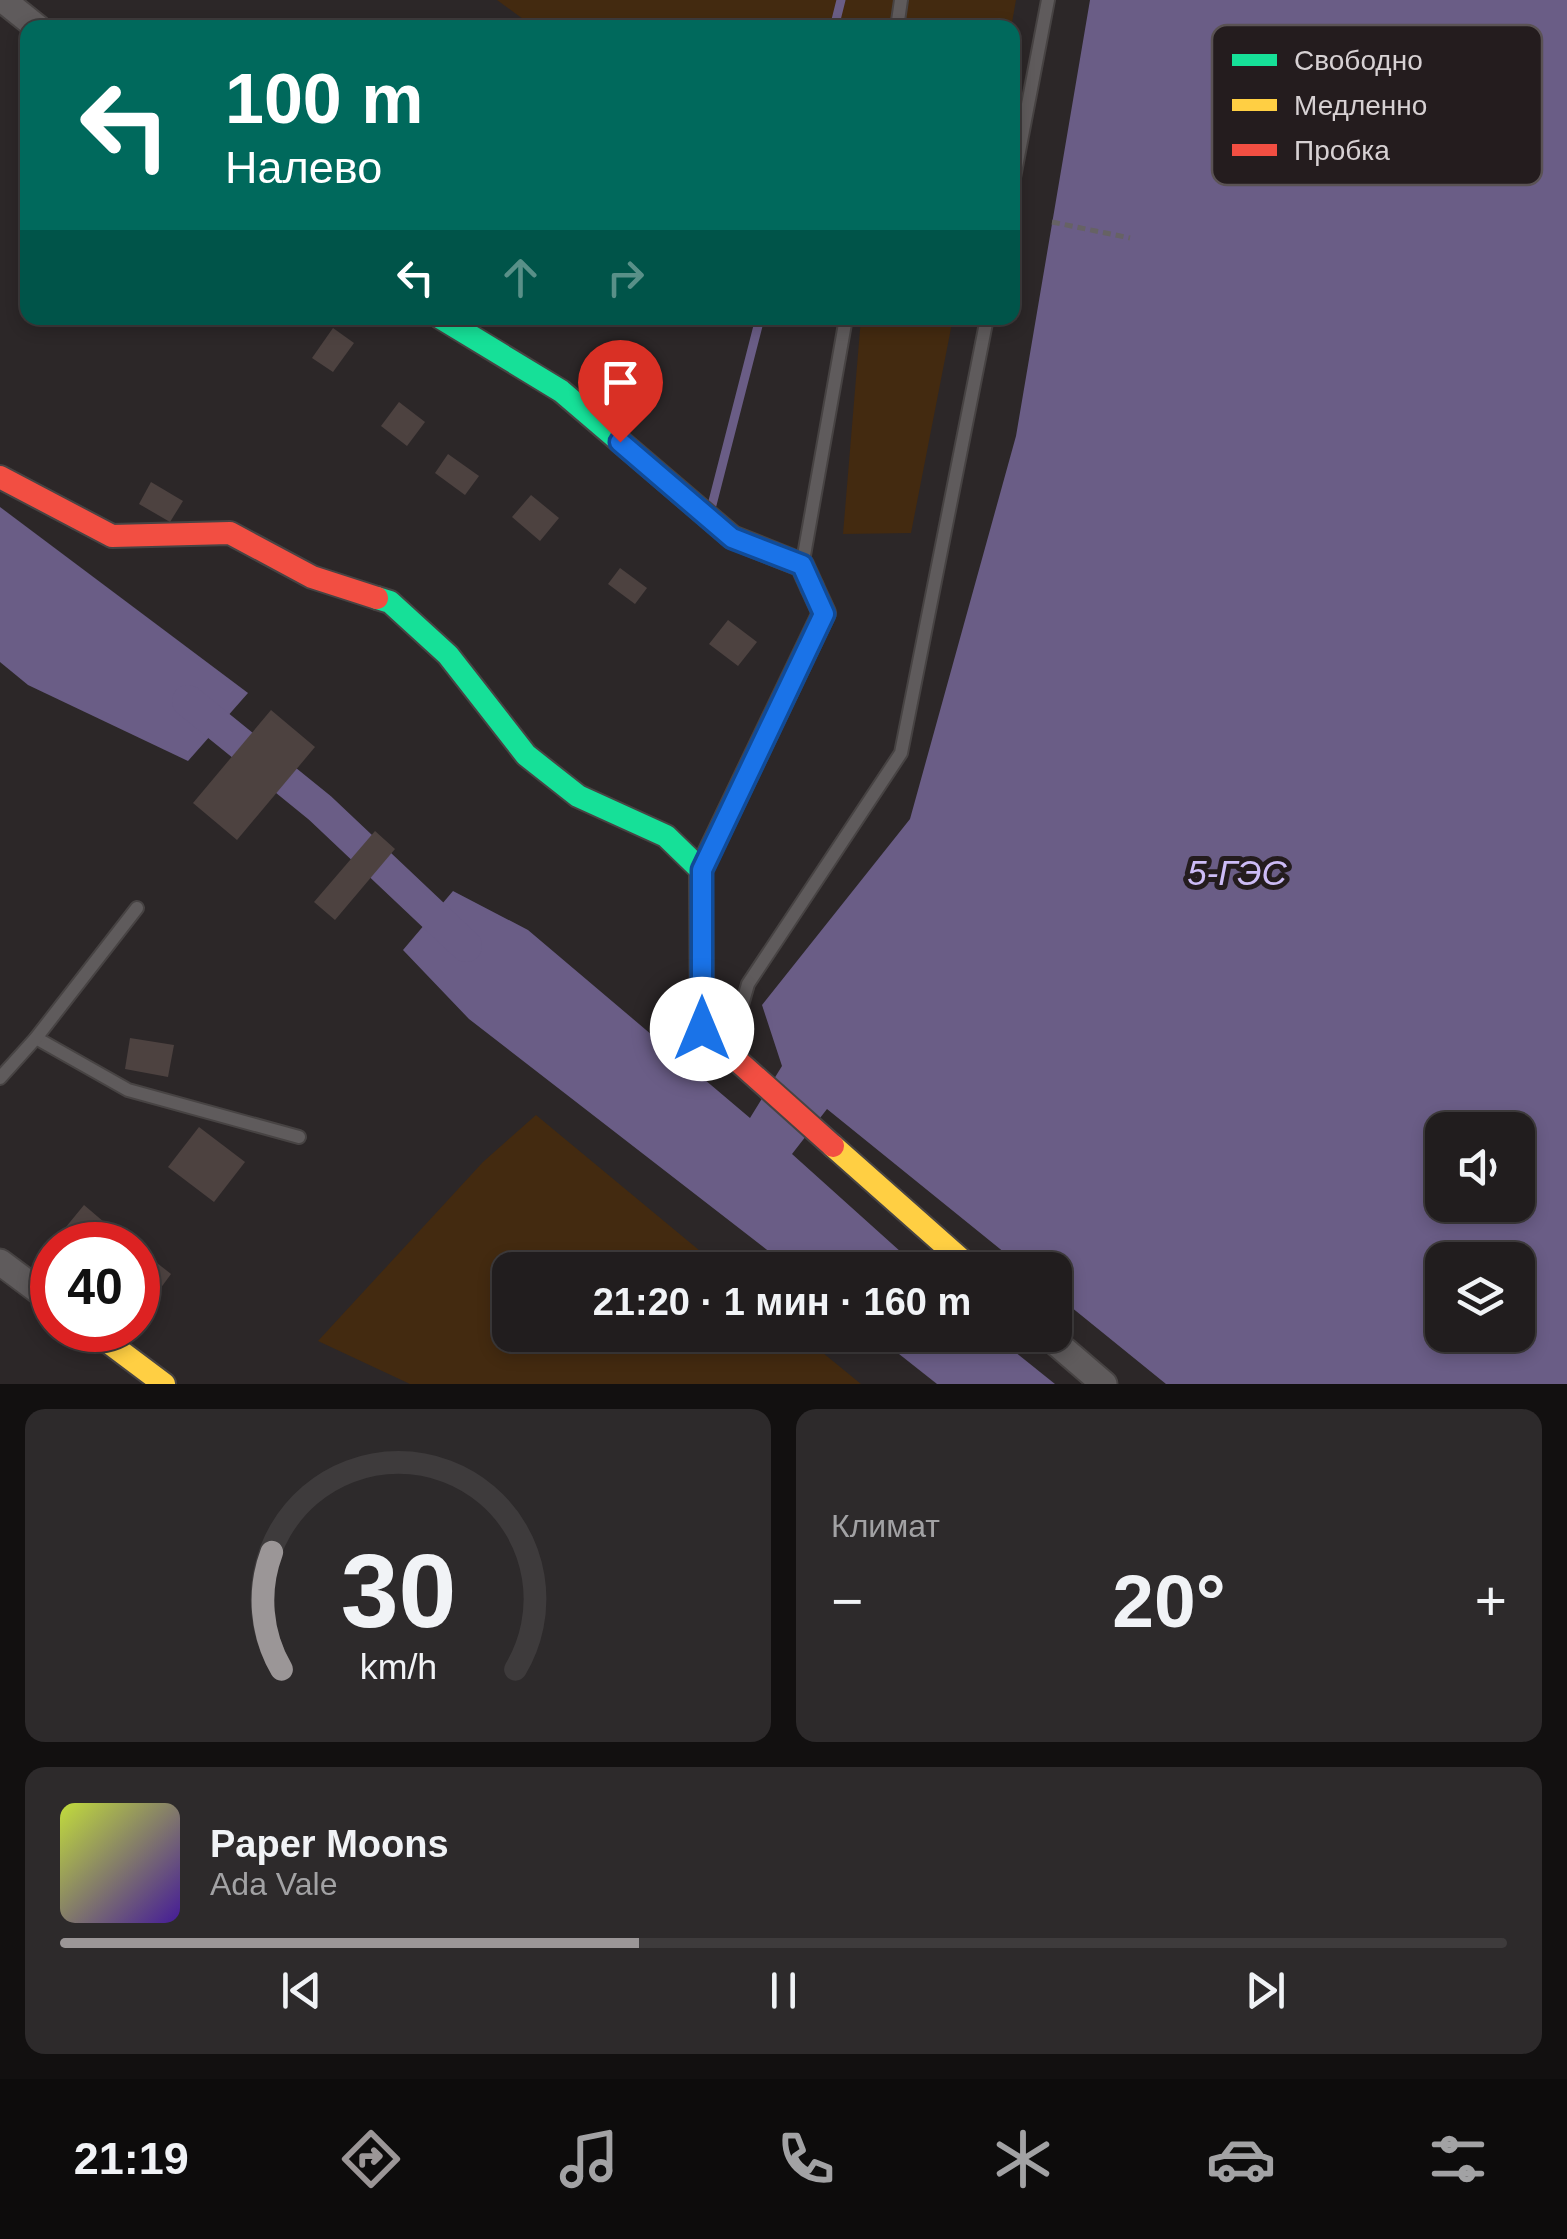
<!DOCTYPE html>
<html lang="ru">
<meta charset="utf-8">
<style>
body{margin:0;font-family:Arial,sans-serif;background:#2d2a2b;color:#f1f3f6;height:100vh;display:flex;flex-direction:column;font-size:38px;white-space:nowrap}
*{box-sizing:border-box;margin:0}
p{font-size:32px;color:#a2a2a4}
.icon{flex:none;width:55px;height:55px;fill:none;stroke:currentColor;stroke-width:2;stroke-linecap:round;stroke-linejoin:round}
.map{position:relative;height:1384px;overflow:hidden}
.sheet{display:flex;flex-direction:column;gap:25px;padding:25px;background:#121010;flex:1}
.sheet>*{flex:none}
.top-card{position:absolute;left:20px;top:20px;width:1000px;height:305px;border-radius:20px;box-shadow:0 5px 15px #0003,0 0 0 2px #3e3b3c;background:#00695c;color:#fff;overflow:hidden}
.buttons{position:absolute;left:1425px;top:1112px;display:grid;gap:20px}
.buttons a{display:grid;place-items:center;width:110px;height:110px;border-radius:20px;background:#211d1e;box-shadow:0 5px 15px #0003,0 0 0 2px #3e3b3c;font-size:50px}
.speed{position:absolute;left:30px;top:1222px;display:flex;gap:20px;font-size:50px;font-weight:700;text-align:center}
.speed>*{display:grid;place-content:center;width:130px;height:130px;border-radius:50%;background:#211d1e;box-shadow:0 5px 15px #0003,0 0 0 2px #3e3b3c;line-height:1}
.speed .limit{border:15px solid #d22;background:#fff;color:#111}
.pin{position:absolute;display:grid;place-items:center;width:85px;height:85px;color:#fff;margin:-102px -42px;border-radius:50% 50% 50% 0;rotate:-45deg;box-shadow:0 0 10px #0007}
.pin .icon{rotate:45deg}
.me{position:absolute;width:110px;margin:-55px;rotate:0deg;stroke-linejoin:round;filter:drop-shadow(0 0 8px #0008)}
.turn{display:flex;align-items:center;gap:35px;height:210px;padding:0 40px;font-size:45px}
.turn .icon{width:130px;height:130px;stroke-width:2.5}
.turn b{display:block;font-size:70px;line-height:85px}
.lanes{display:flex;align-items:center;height:95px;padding:0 40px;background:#0003;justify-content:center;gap:50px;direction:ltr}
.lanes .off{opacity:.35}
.big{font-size:75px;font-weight:600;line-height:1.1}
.sheet .card{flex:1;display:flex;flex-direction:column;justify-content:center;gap:15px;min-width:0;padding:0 35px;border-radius:20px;background:#2d2a2b}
.sheet .dial{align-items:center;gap:0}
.dial svg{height:260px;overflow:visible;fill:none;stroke:#3e3b3c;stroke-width:7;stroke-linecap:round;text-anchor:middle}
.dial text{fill:#f1f3f6;stroke:none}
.song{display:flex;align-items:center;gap:30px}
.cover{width:120px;height:120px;border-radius:15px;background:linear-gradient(135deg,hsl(70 70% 55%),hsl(260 70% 35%))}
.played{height:10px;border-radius:5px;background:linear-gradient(90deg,#9b9697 40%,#3e3b3c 40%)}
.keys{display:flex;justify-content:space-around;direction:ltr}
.heat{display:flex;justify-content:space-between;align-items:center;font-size:55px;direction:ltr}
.sheet .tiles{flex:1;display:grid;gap:25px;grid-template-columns:1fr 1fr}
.card:last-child{grid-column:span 2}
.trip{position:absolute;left:492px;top:1252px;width:580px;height:100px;border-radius:20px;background:#211d1e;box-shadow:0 5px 15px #0003,0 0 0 2px #3e3b3c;font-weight:600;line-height:100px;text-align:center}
.dock{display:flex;height:160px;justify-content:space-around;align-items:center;background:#0d0c0c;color:#a2a2a4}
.dock .icon{width:70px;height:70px}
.dock .active{color:#9b9697}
.dock b{font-size:45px;color:#f1f3f6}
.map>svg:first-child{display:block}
.green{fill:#432a10}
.water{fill:#6a5d86;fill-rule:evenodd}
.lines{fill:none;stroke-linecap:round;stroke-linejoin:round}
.stream{stroke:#6a5d86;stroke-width:9}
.canal{stroke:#6a5d86;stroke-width:32}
.building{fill:#4d4240}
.lane-casing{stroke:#474343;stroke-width:16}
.street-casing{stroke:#474343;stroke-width:29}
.fast-casing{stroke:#474343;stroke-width:26}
.slow-casing{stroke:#474343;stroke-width:26}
.jam-casing{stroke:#474343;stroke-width:26}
.path{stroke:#666264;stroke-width:5;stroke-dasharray:8 5;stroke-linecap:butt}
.lane{stroke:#5f5b5c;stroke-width:12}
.street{stroke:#5f5b5c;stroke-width:25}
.fast{stroke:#16e098;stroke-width:22}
.slow{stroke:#ffcf43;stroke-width:22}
.jam{stroke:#f24e42;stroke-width:22}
.route-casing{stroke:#114b97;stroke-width:25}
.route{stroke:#1a73e8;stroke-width:18}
.labels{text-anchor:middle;stroke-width:10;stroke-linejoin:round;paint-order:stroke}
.water-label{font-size:35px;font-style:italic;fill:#cdbcf6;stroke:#241c1e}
.key{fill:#241c1e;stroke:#5a5254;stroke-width:2.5}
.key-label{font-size:28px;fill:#d7d1d3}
</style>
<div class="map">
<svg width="1567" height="1384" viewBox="0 0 1567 1384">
<rect width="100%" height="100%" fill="#2c2728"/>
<!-- green -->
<g class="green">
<path d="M497,0H1016L1011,28L534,27Z"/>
<path d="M861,318H953L911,533L843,534Z"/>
<path d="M536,1115L723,1270H510V1335H801L861,1384H410L318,1341L483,1162Z"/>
</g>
<!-- water -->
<g class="water">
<path d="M1090,0H1567V1384H1166L1055,1294V1270H1026L827,1109L792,1154L921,1270H793L469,1019L403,950L453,891L528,930L750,1118L782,1066L762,1005L910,819L1016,436ZM1442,1130H1518V1205H1442ZM1442,1260H1518V1335H1442Z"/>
<path d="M0,507L248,693L188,761L28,685L0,662Z"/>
<path d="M875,1335H994L1055,1384H937Z"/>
</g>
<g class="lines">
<!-- stream -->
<g class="stream">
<path d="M834,28L841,0"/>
<path d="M712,505L760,318"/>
</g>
<!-- canal -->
<path class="canal" d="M188,701L320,808L466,946"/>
</g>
<!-- building -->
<g class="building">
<path d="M333,328L354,343L333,372L312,358Z"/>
<path d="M399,402L425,422L407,446L381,426Z"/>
<path d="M448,454L479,476L465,495L435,473Z"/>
<path d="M151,482L183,501L170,522L139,504Z"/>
<path d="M531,495L559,518L540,541L512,517Z"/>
<path d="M620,568L647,588L635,604L608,584Z"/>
<path d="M728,620L757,642L738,666L709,644Z"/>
<path d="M271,710L315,747L237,840L193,803Z"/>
<path d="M375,831L395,849L335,920L314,902Z"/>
<path d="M130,1038L174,1045L168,1077L125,1069Z"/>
<path d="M199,1127L245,1162L214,1202L168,1167Z"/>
<path d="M84,1205L118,1234L109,1245H52V1263L43,1255Z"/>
<path d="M138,1248L171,1274L138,1319Z"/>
</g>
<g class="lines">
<defs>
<g id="lane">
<path d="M897,28L901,0"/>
<path d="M1012,188L1048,0"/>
<path d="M803,561L846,318"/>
<path d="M36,1038L128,1090L299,1137"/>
<path d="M730,1047L748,984L901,753L987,318"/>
<path d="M0,1078L36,1038L137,908"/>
</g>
<g id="street">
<path d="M3,0L38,28"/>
<path d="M0,1262L52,1301"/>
<path d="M1047,1335L1104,1384"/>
</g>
<g id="fast">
<path d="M441,318L561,391L732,537L802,565L812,587"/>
<path d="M377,598L390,602L448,655L526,755L578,796L666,836L701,870"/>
</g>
<g id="slow">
<path d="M833,1146L973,1270"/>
<path d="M92,1330L164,1384"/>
</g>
<g id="jam">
<path d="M0,477L112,536L230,533L312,577L377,598"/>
<path d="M812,587L824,613L701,870L702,1029L833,1146"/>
</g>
</defs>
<!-- lane casing -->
<use href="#lane" class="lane-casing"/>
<!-- street casing -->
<use href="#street" class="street-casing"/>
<!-- fast casing -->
<use href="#fast" class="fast-casing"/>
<!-- slow casing -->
<use href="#slow" class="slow-casing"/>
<!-- jam casing -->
<use href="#jam" class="jam-casing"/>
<!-- path -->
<path class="path" d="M1052,222L1130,238"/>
<!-- lane -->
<use href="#lane" class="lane"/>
<!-- street -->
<use href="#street" class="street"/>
<!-- fast -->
<use href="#fast" class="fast"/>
<!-- slow -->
<use href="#slow" class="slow"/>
<!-- jam -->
<use href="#jam" class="jam"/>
</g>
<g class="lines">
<defs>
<path id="route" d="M620,442L732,538L802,565L824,614L702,870V1029"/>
</defs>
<!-- route casing -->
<use href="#route" class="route-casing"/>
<!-- route -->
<use href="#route" class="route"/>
</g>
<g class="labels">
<!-- water labels -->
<g class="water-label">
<text x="1237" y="885">5-ГЭС</text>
</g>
</g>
<!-- legend -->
<rect x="1212" y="25" width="330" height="160" rx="15" class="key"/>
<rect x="1232" y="54" width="45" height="12" fill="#16e098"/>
<rect x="1232" y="99" width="45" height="12" fill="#ffcf43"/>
<rect x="1232" y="144" width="45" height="12" fill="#f24e42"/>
<g class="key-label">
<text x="1294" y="70">Свободно</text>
<text x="1294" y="115">Медленно</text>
<text x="1294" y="160">Пробка</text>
</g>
</svg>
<div class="buttons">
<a><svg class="icon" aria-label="sound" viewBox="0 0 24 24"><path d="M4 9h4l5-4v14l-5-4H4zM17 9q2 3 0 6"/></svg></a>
<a><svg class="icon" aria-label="layers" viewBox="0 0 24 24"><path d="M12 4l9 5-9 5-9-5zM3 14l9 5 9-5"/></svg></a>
</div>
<div class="speed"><div class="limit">40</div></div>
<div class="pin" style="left:620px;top:442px;background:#d93025"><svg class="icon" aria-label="arrive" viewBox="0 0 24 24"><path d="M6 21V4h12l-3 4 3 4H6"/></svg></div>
<svg class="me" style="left:702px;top:1029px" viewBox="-20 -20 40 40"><circle r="19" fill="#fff"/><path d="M0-13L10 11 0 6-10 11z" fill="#1a73e8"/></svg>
<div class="trip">21:20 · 1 мин · 160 m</div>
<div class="top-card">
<div class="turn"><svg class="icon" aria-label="left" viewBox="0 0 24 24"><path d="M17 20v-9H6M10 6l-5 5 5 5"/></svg><div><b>100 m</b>Налево</div></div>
<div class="lanes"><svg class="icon" aria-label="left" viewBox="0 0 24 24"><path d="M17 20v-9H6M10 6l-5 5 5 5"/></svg><svg class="icon off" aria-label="ahead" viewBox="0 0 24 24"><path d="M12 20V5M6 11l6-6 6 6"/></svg><svg class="icon off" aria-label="right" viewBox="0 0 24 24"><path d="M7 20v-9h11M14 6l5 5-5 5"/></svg></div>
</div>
</div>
<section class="sheet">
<div class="tiles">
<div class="card dial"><svg viewBox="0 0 100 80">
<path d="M14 69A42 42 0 1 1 86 69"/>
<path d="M14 69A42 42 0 0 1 11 33" stroke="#9b9697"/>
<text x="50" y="56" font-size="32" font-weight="700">30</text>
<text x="50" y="72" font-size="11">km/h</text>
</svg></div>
<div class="card"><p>Климат</p>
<div class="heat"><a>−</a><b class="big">20°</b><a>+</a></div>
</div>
<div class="card">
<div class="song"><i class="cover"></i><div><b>Paper Moons</b><p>Ada Vale</p></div></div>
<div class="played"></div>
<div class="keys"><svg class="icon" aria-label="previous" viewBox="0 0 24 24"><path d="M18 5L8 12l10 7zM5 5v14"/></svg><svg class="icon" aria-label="pause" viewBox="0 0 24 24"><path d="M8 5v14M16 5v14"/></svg><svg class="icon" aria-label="next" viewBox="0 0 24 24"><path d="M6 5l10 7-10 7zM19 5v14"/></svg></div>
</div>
</div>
</section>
<nav class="dock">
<b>21:19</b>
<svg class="icon active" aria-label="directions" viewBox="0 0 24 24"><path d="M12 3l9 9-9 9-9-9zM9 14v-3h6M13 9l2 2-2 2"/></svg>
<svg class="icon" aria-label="music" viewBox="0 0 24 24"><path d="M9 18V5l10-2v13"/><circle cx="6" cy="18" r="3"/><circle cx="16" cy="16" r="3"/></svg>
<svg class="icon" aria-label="phone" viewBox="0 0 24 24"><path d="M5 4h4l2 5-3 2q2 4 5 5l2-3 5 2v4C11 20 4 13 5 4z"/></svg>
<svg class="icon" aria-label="climate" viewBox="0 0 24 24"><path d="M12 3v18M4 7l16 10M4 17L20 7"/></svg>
<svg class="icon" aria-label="car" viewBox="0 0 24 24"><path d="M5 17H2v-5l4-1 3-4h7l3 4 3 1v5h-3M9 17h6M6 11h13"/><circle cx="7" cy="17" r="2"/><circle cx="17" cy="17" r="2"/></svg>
<svg class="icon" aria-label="filters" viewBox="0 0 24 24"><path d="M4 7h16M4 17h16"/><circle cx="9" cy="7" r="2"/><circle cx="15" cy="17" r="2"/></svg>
</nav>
